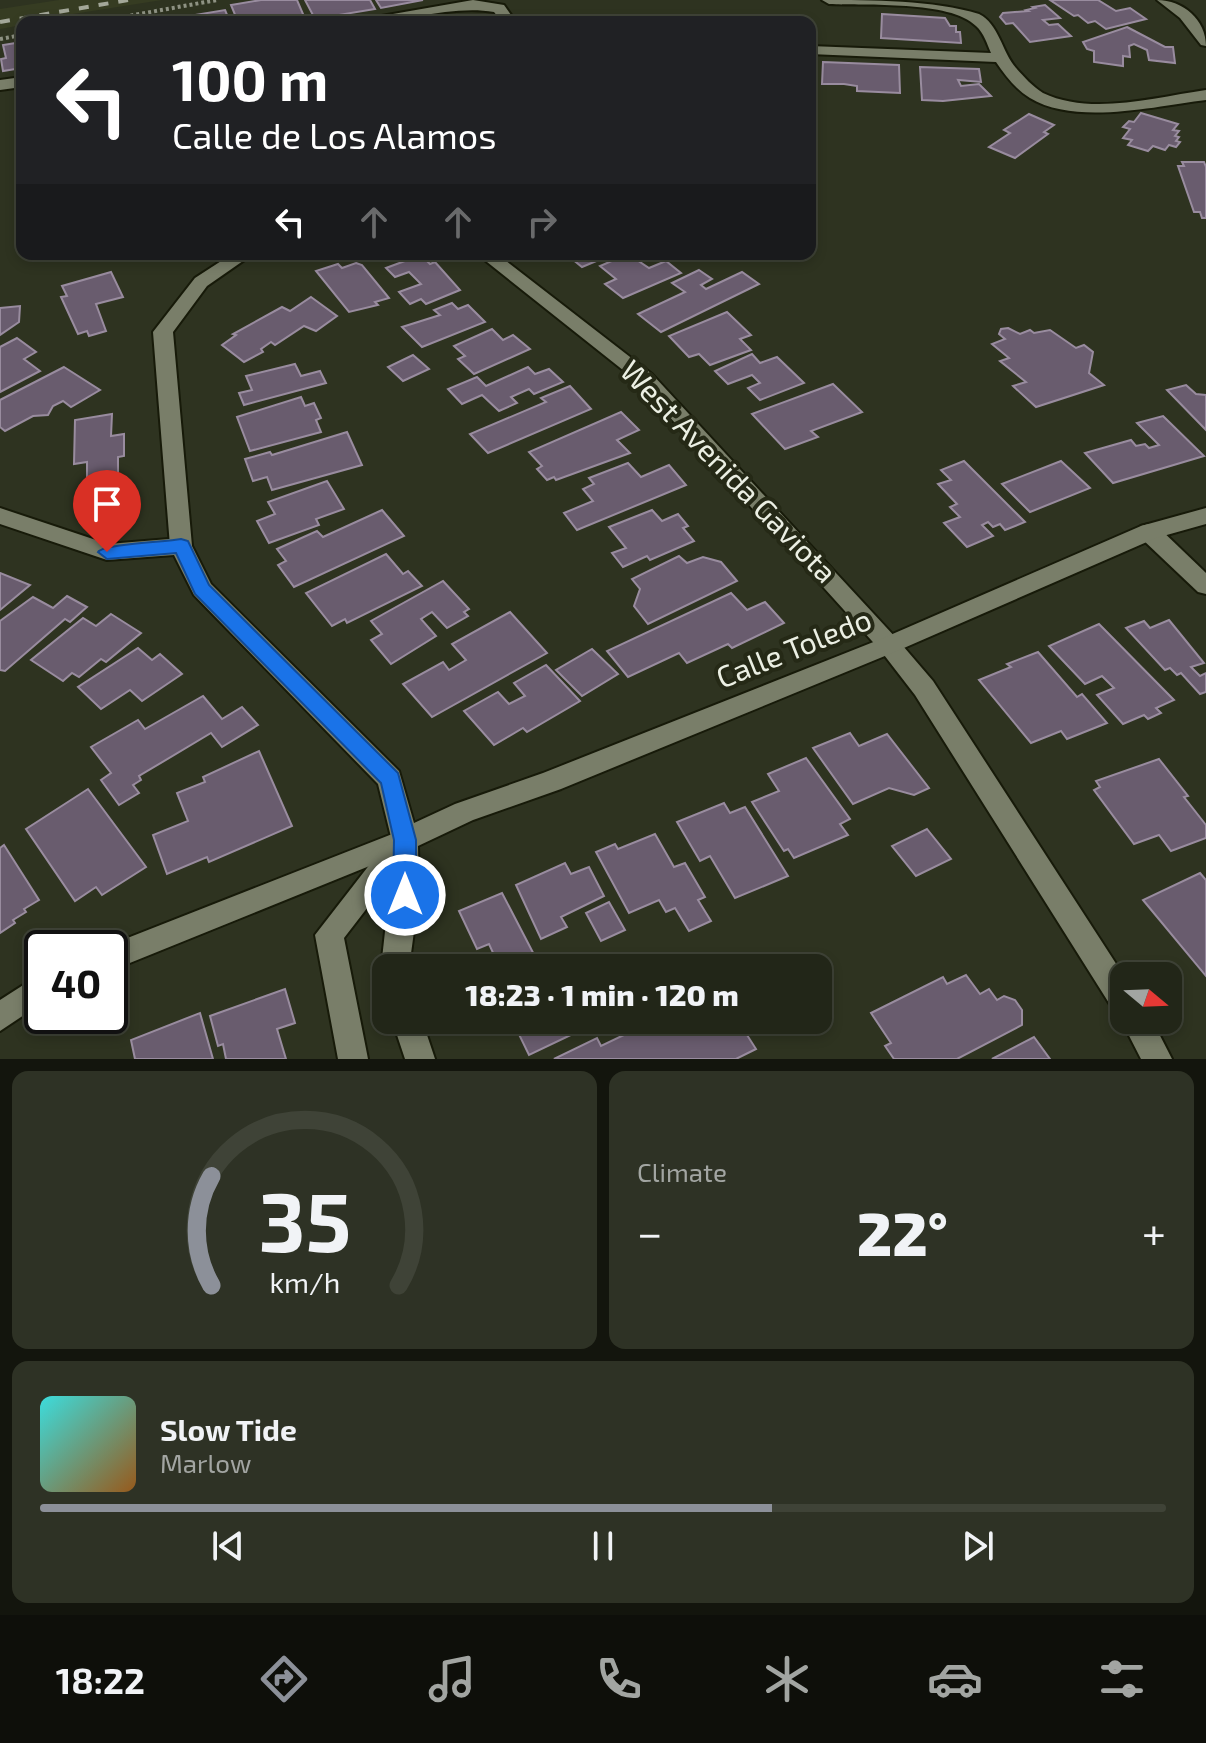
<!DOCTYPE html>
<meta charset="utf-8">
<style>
body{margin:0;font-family:"Exo 2",sans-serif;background:#2e3225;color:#f1f3f6;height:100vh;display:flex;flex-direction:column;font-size:30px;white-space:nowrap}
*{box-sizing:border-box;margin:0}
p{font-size:26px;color:#a2a5a2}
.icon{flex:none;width:44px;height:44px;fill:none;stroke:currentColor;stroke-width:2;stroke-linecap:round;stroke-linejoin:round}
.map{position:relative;height:1059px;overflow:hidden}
.sheet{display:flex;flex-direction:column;gap:12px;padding:12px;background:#13150d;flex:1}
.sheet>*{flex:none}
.guide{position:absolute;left:16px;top:16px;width:800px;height:244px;border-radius:16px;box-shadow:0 4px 12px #0003,0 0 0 2px #3f4337;background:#202124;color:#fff;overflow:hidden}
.needle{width:52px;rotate:109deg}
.controls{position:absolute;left:1110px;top:962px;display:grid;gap:16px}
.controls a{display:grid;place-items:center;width:72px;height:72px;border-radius:16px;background:#222618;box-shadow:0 4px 12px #0003,0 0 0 2px #3f4337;font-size:40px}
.speed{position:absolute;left:24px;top:930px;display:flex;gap:16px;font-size:40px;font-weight:700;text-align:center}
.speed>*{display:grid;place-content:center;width:104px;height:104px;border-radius:50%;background:#222618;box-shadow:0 4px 12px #0003,0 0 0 2px #3f4337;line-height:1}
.speed .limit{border:4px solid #111;border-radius:12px;background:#fff;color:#111}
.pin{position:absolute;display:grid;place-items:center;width:68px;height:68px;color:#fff;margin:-82px -34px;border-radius:50% 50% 50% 0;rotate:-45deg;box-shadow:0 0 8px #0007}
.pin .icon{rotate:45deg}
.me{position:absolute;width:88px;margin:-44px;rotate:0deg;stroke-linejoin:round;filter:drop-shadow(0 0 6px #0008)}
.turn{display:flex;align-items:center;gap:28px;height:168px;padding:0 24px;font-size:36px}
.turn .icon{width:104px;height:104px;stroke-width:2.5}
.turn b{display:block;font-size:56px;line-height:68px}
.lanes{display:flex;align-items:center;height:76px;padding:0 24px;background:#0003;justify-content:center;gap:40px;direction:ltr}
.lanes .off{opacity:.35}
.big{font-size:60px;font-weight:800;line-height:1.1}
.sheet .card{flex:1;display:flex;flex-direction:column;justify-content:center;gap:12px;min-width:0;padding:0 28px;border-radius:16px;background:#2e3225}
.sheet .dial{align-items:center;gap:0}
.dial svg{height:208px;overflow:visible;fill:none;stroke:#3f4337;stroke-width:7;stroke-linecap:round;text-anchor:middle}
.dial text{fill:#f1f3f6;stroke:none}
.song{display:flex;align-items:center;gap:24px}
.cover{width:96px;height:96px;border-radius:12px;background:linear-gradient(135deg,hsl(180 70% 55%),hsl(30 70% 35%))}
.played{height:8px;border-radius:4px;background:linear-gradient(90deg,#8c9099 65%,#3f4337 65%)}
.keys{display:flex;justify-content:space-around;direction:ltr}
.heat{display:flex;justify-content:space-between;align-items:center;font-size:44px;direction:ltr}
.sheet .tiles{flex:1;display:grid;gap:12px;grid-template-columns:1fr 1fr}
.card:last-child{grid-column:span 2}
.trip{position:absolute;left:372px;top:954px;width:460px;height:80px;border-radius:16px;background:#222618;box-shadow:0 4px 12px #0003,0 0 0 2px #3f4337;font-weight:800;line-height:80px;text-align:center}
.tabs{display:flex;height:128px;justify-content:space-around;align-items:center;background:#0e0f0a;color:#a2a5a2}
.tabs .icon{width:56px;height:56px}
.tabs .current{color:#8c9099}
.tabs b{font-size:36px;color:#f1f3f6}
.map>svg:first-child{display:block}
.built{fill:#363c22}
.building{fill:#695c6e;stroke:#998c9f;stroke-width:2}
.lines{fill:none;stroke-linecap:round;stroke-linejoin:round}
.minor-casing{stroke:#171a09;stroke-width:4}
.tertiary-casing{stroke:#171a09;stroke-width:4}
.path{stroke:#8e9283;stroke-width:4;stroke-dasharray:3 3;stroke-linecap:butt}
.minor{fill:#797e69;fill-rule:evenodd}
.tertiary{fill:#797e69;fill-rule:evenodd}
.rail{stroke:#a3a799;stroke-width:4;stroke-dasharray:10 10;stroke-linecap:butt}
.route{fill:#1a73e8;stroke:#114b97;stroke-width:2}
.labels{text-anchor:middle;stroke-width:8;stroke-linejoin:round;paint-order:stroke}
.street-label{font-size:30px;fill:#ebefe3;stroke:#252916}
</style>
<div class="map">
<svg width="1206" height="1059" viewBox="0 0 1206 1059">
<rect width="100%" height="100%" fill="#2e3320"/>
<!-- built -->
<path class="built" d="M59,0H162L22,22V25L0,29V9Z"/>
<!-- building -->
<g class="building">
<path d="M261,0H297L306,21L238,22L231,5Z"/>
<path d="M305,0H370L375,9L315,19Z"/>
<path d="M376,0H423L381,8Z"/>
<path d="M1050,0H1098L1116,11L1130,8L1146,19L1106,29L1095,21L1088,23L1078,15L1074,16Z"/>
<path d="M1045,5L1060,18L1043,20L1049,25L1058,24L1071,36L1030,42L1013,23L1006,24L1000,17L1003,13L1028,11L1026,10L1035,8L1033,7Z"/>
<path d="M225,10L230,22H161L177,18Z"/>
<path d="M882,14L945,18L950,26H956V32H960L961,43L881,38Z"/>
<path d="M1127,27L1165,47H1173L1175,63L1149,60L1147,50L1134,44L1129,46L1130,57L1123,56V66L1094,62V51L1087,49L1083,42Z"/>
<path d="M22,42V68L3,71L1,59L6,58L3,45Z"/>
<path d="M823,62L899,65L900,93L857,91V86L844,84H822Z"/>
<path d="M920,67L979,69L981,82L958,80L961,86L979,84L991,96L943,101L922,100Z"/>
<path d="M1141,113L1178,124L1173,130L1179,131L1175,136L1179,137L1176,141L1180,142L1176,147L1169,145L1165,150L1153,146L1148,151L1128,145L1132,140L1123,138L1130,129L1123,127L1129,121L1134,122Z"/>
<path d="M1029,114L1054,125L1044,132L1048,134L1015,158L989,147L1010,133L1004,130Z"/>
<path d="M1182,162H1204L1206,167V218H1202L1200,212H1194L1178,166H1184Z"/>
<path d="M566,254H613L582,267Z"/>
<path d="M628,254L649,268L666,261L681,273L623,298L605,284L616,279L600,266Z"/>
<path d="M421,255L430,264L435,262L460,290L426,304L421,299L410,304L399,292L421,284L409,272L395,277L386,268Z"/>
<path d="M356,263L362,265L389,298L375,302L378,305L349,312L316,271L338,264L342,268Z"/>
<path d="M699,270L712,279L701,285L706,289L742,272L759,284L661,332L638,314L685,292L672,283Z"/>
<path d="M111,272L123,297L96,304L106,331L89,336L87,331L78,334L61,297L67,296L62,286Z"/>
<path d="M311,297L337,316L316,331L304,326L275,345L271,342L261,349L263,352L244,362L222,345L236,335L233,334L282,307L290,311Z"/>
<path d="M452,303L458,309L468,305L485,322L422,347L402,327L440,315L434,310Z"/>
<path d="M20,306L19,322L0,335V308Z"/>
<path d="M727,312L751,335L740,339L751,350L710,365L699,354L689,357L669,336Z"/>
<path d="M1008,328L1020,334L1030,330L1034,333L1050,330L1076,348L1084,345L1093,352L1089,373L1104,385L1036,407L1013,386L1026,382L1000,361L1009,358L992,344L1005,339L999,334L1001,329Z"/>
<path d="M492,329L503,340L513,335L530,349L474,374L458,359L465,356L454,346Z"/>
<path d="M17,338L36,352L24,359L40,371L0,392V347Z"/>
<path d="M752,354L760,363L777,357L804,383L760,400L748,388L760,383L752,375L728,384L715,371Z"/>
<path d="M413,355L429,369L403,381L388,367Z"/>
<path d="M295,364L301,376L320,371L326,383L244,405L239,393L252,390L246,376Z"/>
<path d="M64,367L100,390L71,407L63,401L53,406L48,415L33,416L5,431L0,427V400Z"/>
<path d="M528,367L535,374L549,369L563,382L534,394L529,389L511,397L517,403L499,411L482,395L462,404L448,389L477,377L486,386Z"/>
<path d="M833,384L862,412L811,431L818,437L785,449L752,414Z"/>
<path d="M1186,385L1196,394L1206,395V430L1167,390Z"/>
<path d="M570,386L591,409L488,453L470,434L546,402L541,398Z"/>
<path d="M301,397L305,406L314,403L321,418L316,420L321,432L250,451L237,417Z"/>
<path d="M621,412L639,430L617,440L630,453L556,480L554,477L547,480L537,469L542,466L529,452Z"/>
<path d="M112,414L111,436L124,434V456L118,457V487L87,492V462L74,464L75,420Z"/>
<path d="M1163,416L1204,456L1113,483L1085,453L1131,440L1136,446L1145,444L1149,448L1159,445L1137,423Z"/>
<path d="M347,432L362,465L272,490L267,477L253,481L245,459L270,452L272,455Z"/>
<path d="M964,461L1025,522L1005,530L1000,524L993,527L988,522L982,525L993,536L967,547L944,523L960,517L950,507L957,504L938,484L951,480L941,470Z"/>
<path d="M1061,461L1090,488L1030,512L1002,484Z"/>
<path d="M628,463L641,477L669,465L686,485L577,530L564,513L593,501L583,489L594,484L589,478Z"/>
<path d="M327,481L344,509L316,519L319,525L269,543L257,521L275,514L268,502Z"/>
<path d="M382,510L404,536L294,587L278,565L286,561L277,549L317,531L323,537Z"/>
<path d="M652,510L662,521L678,514L688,526L683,528L694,541L650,560L647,556L623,567L612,553L626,548L609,527Z"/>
<path d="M386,554L403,574L408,571L422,586L347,623L345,619L332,626L306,593Z"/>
<path d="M679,556L687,563L703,557L721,562L737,581L648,624L634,606L640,589L632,579Z"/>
<path d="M0,573L30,585L0,610Z"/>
<path d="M443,581L469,609L464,612L468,616L447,628L432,612L421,619L436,636L391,664L371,640L382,634L371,621Z"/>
<path d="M731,593L747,610L765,602L784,623L732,648L728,644L687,663L679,653L628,677L607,651Z"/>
<path d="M67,596L87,607L70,622L65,619L5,671L0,670V621L33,597L53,608Z"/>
<path d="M510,612L547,653L432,717L403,684L443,662L449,670L466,660L452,644Z"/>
<path d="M111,614L141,633L106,662L101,659L79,677L72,673L63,681L31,660L83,618L96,626Z"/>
<path d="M1169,620L1204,663L1191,667L1200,676L1206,673V692L1200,694L1181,673L1177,675L1170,668L1165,670L1126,628L1144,621L1150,628Z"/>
<path d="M1099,624L1174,700L1156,708L1161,713L1148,719L1144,715L1123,724L1097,695L1114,688L1102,676L1085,684L1049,646Z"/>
<path d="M138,648L152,660L160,654L182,674L142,701L130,690L101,709L78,687Z"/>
<path d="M592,649L618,674L582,696L556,670Z"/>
<path d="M1038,652L1077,697L1082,694L1107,723L1067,739L1061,731L1031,743L979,680L1011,667L1007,664Z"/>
<path d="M546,665L580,701L527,732L523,728L494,745L464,711L498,692L509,704L525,696L514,683Z"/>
<path d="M203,696L222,719L242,707L258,725L222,747L211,733L139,776L141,780L133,785L139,793L119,805L101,780L111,773L91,747L138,720L145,729Z"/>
<path d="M850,733L859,746L887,734L929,788L914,795L889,788L853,804L813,748Z"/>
<path d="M259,751L292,826L209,862L207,857L167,874L153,835L188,821L177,793L205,782L203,777Z"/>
<path d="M806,758L850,819L840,824L848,835L794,858L788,849L784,851L752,802L779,791L768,774Z"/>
<path d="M1159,759L1188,796L1184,797L1206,825V838L1171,851L1159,835L1134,844L1094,790L1100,787L1096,781Z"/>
<path d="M88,789L146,867L102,895L96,887L75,901L26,829Z"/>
<path d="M724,803L730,813L745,807L788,876L735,898L710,856L700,861L677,822Z"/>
<path d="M927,829L951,859L916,876L892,846Z"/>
<path d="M655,834L674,867L685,863L705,897L698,900L711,921L689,931L675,908L666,912L659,900L629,913L596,852L615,844L618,849Z"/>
<path d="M4,845L39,900L24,909L26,912L13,920L15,923L0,933V848Z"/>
<path d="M565,863L571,874L589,867L604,896L561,917L567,927L541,939L516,885Z"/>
<path d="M1200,873L1206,880V976L1143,900Z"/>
<path d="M502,893L541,968H500L489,944L477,949L459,911Z"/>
<path d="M609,902L625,930L601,941L586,913Z"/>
<path d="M966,975L980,994L989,989L997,1000L1004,996L1015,1000L1022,1010V1025L957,1059H894L885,1046L891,1043L871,1013L943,977L947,984Z"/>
<path d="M285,989L295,1023L277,1029L286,1059H226L223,1044L218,1046L210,1016Z"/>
<path d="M200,1013L213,1059H135L131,1040Z"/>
<path d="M512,1020H569L575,1033L529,1055Z"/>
<path d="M632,1020H746L753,1032L747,1035L756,1049L736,1059H554L597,1038L601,1046L626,1034L621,1025Z"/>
<path d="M1034,1037L1050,1059H992Z"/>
</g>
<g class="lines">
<defs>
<g id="minor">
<path d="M473,0L504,5L516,22H502L494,12C452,5 406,22 363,22L370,18Z"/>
<path d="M822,0C871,0 934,0 979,14C999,24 1002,52 1016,68C1024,77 1033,87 1043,93C1091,116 1156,97 1206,90V100C1156,106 1076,126 1030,98C1016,90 1005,75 996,62L810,54V46L991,53C987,44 984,33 976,26C950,0 865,6 829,4Z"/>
<path d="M22,77V87L0,90V80Z"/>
<path d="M232,254H253L207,286L173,332L192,546L189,552H173L170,546L153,332L195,278Z"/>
<path d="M477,254H497L652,374L897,639L933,681L1124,976V1020H1152L1172,1059H1141L1121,1020L1124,1014L1114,1011L915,695L881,651L638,382Z"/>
<path d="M1149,524L1157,526L1206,573V594L1198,592L1141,538L1138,532L1141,526Z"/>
<path d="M405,829L414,832L418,840L414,848L110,971V948H102Z"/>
<path d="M42,973V1003L0,1031V1000Z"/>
</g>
<g id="tertiary">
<path d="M1157,0C1183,0 1206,20 1206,46L1201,45L1180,18Z"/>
<path d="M0,508L108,544L181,538L189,540L211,584L399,771L414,823L455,804L543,773L881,639L1141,526L1206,508V524L1156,538L897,651L561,789L473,820L418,846L419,895L409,968H386V978L381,968L391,877L344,938L368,1059H338L315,935L391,837L378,784L194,595L174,555L107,560L0,524Z"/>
<path d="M392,1020H422L435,1059H405Z"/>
</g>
</defs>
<!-- minor casing -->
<use href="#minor" class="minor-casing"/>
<!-- tertiary casing -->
<use href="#tertiary" class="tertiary-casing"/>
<!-- path -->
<g class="path">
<path d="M95,22L217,0"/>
<path d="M0,39L22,35"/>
</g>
<!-- minor -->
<use href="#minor" class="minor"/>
<!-- tertiary -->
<use href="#tertiary" class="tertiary"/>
<!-- rail -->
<path class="rail" d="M0,22L128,0"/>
</g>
<!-- route -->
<path class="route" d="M181,539L188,541L209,585L398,773L416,840V895L413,902L405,905L397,902L393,895L394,840L381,783L195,594L176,553L107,559L98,552C104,544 165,542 181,539Z"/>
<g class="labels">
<!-- street labels -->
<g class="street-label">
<text transform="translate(728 472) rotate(46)" y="10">West Avenida Gaviota</text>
<text transform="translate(794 649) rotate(-22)" y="10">Calle Toledo</text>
</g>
</g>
</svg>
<div class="controls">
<a><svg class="needle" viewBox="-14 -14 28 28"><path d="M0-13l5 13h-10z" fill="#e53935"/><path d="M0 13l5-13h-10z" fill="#a2a5a2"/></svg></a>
</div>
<div class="speed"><div class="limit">40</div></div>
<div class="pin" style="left:107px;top:552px;background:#d93025"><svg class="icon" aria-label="arrive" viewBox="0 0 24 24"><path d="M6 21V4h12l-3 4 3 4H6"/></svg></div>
<svg class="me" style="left:405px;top:895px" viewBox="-20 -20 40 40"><circle r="17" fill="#1a73e8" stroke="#fff" stroke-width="3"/><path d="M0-11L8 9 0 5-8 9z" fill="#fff"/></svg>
<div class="trip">18:23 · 1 min · 120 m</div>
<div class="guide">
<div class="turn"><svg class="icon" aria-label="left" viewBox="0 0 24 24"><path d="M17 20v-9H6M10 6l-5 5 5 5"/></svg><div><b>100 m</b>Calle de Los Alamos</div></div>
<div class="lanes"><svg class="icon" aria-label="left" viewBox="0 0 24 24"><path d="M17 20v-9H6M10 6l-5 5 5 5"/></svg><svg class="icon off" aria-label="ahead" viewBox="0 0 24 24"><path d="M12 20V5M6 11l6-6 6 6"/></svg><svg class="icon off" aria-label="ahead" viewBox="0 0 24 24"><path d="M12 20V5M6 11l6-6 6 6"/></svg><svg class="icon off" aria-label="right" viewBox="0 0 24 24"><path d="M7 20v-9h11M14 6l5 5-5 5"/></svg></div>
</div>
</div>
<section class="sheet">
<div class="tiles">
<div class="card dial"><svg viewBox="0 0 100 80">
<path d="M14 69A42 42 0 1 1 86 69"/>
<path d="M14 69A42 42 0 0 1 14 27" stroke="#8c9099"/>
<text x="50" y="56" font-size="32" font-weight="700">35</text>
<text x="50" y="72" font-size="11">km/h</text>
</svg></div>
<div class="card"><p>Climate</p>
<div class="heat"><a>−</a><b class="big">22°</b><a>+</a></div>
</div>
<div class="card">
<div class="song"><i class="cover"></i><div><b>Slow Tide</b><p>Marlow</p></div></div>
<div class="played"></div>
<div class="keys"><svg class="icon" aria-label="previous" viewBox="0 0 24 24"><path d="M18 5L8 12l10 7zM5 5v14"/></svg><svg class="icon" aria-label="pause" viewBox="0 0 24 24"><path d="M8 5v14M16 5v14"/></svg><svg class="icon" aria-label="next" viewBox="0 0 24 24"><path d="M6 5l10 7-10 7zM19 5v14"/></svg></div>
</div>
</div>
</section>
<nav class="tabs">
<b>18:22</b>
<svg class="icon current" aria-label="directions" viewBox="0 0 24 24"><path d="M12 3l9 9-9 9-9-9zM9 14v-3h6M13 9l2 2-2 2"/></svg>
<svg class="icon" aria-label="music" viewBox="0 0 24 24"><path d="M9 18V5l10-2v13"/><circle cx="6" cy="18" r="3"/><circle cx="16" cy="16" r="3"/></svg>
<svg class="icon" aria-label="phone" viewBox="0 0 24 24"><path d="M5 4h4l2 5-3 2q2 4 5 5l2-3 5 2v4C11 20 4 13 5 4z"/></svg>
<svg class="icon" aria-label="climate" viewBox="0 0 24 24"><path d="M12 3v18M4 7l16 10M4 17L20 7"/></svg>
<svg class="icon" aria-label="car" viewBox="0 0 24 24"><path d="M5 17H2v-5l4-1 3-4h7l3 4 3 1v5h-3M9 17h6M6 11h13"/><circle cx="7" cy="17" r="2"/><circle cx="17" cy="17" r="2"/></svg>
<svg class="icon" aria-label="filters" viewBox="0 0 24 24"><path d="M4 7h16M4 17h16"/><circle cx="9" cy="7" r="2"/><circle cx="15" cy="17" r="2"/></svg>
</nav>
